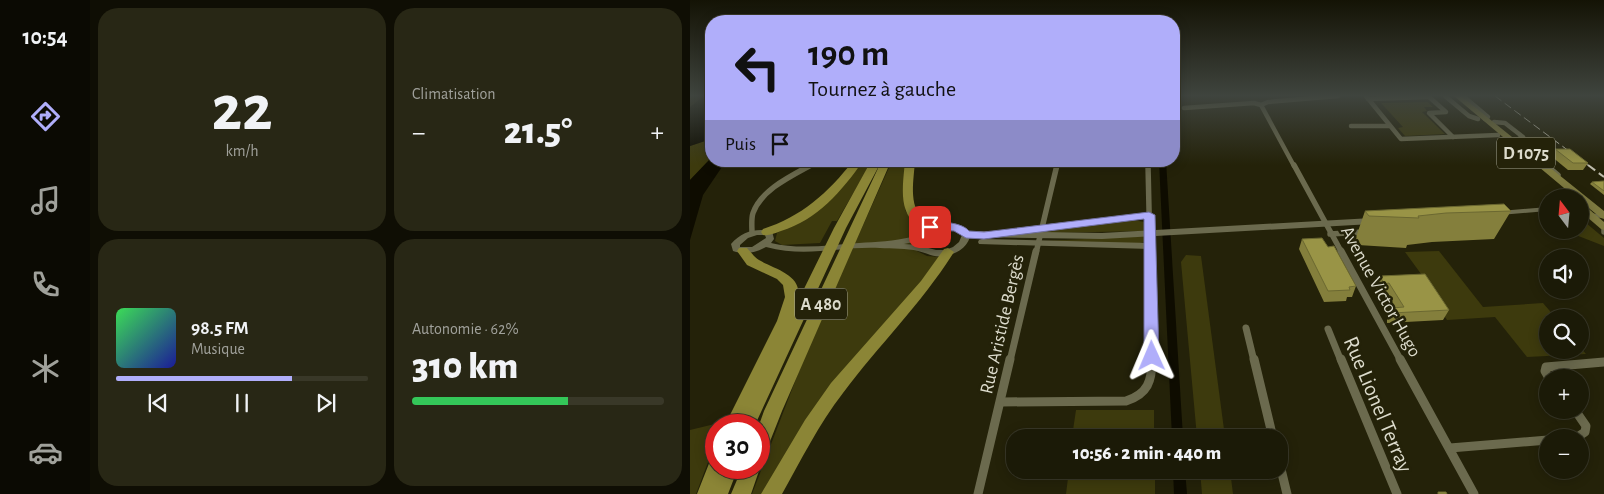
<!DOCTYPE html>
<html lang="fr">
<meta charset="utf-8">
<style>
body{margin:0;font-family:"Alegreya Sans",sans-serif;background:#282715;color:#f1f3f6;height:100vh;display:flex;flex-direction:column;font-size:19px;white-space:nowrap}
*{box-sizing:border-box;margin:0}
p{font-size:16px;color:#a0a19b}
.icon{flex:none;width:28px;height:28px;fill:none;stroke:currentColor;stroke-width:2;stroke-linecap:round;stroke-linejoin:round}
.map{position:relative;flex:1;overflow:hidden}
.sheet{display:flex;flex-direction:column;gap:8px;padding:8px;background:#0f0e04;width:600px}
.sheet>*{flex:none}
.banner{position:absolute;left:15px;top:15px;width:475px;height:152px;border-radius:20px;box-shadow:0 2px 12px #0003,0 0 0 1px #393828;background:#b0aefa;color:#111;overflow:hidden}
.needle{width:32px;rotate:344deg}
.tools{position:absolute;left:849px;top:189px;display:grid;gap:10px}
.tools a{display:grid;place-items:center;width:50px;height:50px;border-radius:50%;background:#1b1a07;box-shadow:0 2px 12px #0003,0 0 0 1px #393828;font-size:25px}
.speed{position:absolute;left:15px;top:414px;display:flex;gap:10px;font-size:25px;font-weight:700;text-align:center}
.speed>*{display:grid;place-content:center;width:65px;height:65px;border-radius:50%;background:#1b1a07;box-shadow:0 2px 12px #0003,0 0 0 1px #393828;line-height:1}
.speed .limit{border:8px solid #d22;background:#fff;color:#111}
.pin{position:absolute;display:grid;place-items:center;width:42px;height:42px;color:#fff;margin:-21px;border-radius:10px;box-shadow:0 2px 8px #0006}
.me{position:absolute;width:55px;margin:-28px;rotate:359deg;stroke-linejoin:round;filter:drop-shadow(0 0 4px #0008)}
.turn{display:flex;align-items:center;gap:18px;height:105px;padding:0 20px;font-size:22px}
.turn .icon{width:65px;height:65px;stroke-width:2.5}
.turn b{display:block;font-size:35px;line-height:42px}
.then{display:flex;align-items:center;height:48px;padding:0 20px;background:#0003;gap:10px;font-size:19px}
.big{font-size:38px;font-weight:800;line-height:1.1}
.sheet .tile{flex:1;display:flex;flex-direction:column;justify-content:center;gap:8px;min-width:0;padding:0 18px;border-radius:20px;background:#282715}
.sheet .dial{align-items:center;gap:0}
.dial b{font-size:65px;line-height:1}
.song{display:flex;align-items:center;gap:15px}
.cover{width:60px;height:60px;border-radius:8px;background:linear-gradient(135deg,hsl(130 70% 55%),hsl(240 70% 35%))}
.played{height:5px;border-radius:2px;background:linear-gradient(90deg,#b0aefa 70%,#393828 70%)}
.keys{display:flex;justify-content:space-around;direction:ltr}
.heat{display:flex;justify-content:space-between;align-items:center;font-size:28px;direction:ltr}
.charge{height:8px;border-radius:4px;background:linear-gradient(90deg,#34c759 62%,#393828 0)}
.sheet .tiles{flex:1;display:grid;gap:8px;grid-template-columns:repeat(2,1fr)}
.trip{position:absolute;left:316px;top:429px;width:282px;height:50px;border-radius:20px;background:#1b1a07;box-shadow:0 2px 12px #0003,0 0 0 1px #393828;font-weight:800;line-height:50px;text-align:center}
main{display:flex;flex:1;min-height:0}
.dock{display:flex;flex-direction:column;width:90px;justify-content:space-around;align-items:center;background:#0b0a03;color:#a0a19b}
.dock .icon{width:35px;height:35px}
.dock .current{color:#b0aefa}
.dock b{font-size:22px;color:#f1f3f6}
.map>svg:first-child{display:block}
.green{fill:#3d3a0d}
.water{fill:#0e0c00}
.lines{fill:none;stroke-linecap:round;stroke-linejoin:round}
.street-far3{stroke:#6b6a4e;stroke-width:4.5}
.street-far2{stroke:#6b6a4e;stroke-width:5.5}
.street-far1{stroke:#6b6a4e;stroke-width:7}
.street{stroke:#6b6a4e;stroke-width:9}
.secondary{fill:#6b6a4e;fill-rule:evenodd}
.primary{fill:#7e7a40;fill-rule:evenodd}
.highway{fill:#8b8536;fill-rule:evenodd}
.rail-far1{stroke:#bebcac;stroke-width:1;stroke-dasharray:8 4;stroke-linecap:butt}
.rail{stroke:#bebcac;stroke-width:2;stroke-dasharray:9 4.5;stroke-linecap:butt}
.wall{fill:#847f3c}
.building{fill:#999446;stroke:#6b6831}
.route{fill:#b0aefa;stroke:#7271a2}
.labels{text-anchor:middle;stroke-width:5;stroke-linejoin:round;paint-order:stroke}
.shield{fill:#242209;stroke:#a5a492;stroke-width:1}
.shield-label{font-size:18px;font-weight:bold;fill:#dcdbcc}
.street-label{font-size:19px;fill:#dcdbcc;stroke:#242209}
.near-street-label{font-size:22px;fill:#dcdbcc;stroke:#242209}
</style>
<main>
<nav class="dock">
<b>10:54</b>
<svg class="icon current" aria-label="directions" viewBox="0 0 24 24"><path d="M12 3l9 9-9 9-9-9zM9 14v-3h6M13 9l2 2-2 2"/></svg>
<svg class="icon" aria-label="music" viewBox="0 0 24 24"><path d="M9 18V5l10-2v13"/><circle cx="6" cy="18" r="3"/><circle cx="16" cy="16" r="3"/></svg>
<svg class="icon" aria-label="phone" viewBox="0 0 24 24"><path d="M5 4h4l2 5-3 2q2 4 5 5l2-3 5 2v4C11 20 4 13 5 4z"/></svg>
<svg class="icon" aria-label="climate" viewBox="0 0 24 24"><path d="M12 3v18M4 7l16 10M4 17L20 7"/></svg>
<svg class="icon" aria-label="car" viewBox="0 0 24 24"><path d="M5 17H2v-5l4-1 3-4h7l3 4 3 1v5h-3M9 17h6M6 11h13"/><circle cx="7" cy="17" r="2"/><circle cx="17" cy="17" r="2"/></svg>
</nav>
<section class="sheet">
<div class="tiles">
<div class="tile dial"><b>22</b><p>km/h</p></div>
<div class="tile"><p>Climatisation</p>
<div class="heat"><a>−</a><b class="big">21.5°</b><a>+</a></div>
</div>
<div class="tile">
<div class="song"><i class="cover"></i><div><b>98.5 FM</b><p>Musique</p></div></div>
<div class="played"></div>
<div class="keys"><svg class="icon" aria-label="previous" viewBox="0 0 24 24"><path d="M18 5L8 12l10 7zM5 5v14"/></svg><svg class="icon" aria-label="pause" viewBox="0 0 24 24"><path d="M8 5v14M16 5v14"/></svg><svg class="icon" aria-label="next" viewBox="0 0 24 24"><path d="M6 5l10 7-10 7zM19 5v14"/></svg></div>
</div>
<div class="tile"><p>Autonomie · 62%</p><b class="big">310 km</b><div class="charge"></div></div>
</div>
</section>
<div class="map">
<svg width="914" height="494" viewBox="0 0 914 494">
<rect width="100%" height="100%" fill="#242209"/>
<!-- green -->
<g class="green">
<path d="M738,102L743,107H734L737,111L732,112L755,134L715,136L708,128L713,127L691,103Z"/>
<path d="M21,139V158L0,180V146Z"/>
<path d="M170,161H182L147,221H142L130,243L92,245L85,241L87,233L111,219Z"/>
<path d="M202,161H218L215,210L222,221L237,231L227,251L237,256L250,257L78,494H62L119,345Z"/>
<path d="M890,218L914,238V246L873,230H890Z"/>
<path d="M442,220L455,222L454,231L357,233L355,231Z"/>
<path d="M456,236L455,242L441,245L353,241Z"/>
<path d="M749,251L793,307L853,303L865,317L858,318V350H890V347L896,354L837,357L805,317L757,320L730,280L734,278L715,252Z"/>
<path d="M496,255L511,256L535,437H507L491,262Z"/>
<path d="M386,410H464V437H382Z"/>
<path d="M33,422L32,425H26V441L6,494H0V430Z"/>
<path d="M379,470H465V494H376Z"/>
<path d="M510,470H540L543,494H512Z"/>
</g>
<!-- water -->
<g class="water">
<path d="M14,96H21V139L0,146V107Z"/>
<path d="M21,158V161H36L13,195L0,240V180Z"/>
<path d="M469,161H476L493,437H482Z"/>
<path d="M483,470H495L497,494H484Z"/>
</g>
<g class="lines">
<!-- street-far3 -->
<g class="street-far3">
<path d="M676,96L711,139L808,135"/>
<path d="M738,96L756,112L739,113L763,137"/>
<path d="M755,96L779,116L788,119"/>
<path d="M773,96L798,117L795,119"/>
<path d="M678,99L739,97"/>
<path d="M571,105L604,166"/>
<path d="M494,108L564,103L571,105L578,102L648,96"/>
<path d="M804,122L815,123L833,137L826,140"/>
<path d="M661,126H699"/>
<path d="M826,144L834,146L858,166"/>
<path d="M458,161V166"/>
<path d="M118,166L127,161"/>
<path d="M367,166L368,161"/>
</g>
<!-- street-far2 -->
<g class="street-far2">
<path d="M458,165L460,253"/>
<path d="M604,165L652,253"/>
<path d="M856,165L868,175"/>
<path d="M914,229V232"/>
<path d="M62,233C62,227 61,219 63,213C71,190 101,176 121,165"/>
<path d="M640,234L674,232"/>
<path d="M346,253L367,165"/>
</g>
<!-- street-far1 -->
<g class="street-far1">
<path d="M460,251L462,361"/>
<path d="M651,251L711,361"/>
<path d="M556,328L564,361"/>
<path d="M638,329L651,361"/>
<path d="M320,361L346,251"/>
</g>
<!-- street -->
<g class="street">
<path d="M564,359L583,438"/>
<path d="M651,359L707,494"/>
<path d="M710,359L784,494"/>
<path d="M859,378L855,371L856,367L914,362"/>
<path d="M311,402L436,401C458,394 462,381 462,359"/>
<path d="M885,410L896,426L895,432L886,438"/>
<path d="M760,448L858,440"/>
<path d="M590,465L597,494"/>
<path d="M288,494L320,359"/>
</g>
<!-- secondary -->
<g class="secondary">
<path d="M858,207V211L810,215L806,213L810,211Z"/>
<path d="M459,213H462L463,215L462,217L351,232L412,233L682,218L686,221L682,224L412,239L280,237C276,249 266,254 254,256C244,258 237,253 228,251C217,248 202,249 190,248C150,246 117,258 76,247C65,253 55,255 43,251L41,244C52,231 66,228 82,231L84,239L81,243C110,250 140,245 169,243C186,242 204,241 222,237C234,234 245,226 258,224C266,223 272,226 278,231L344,232L343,230L347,227ZM259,229L268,231L272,235L269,242L263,247L255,250H246L227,245L214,244L229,241ZM67,235H75L76,238L62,247H50V245L58,238Z"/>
<path d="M890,213L914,214V218L890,217Z"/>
<path d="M292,239L460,243L464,246L460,249L289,244L288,242L289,240Z"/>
</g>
<!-- primary -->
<g class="primary">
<path d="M764,96H771L914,211V219L911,218L890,201V198H886Z"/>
<path d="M890,203L893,204L914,222V230L911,229L890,211Z"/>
</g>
<!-- highway -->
<g class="highway">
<path d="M163,161H173C152,191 127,220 91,231C85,233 79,236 73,235L71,232L73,229C111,217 138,193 163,161Z"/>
<path d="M181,161H201L92,411L75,454L69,457V425L74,411L191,162L156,228L65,425H35L87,321L95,297L93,285L87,279L57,265L47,251L49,248H57C61,252 64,257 69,260C86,270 116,275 107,303L144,228Z"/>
<path d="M215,161H225C224,178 218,206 233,218C239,223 248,223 255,225L257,228L255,231C249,232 242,230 236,229C206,220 213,185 215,161Z"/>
<path d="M258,248L264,252C232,303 189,345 153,393C129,424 111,460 92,494H71L115,420L141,383L231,281L254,249Z"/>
<path d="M26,459V468H48L38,494H7L20,461Z"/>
<path d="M69,464L70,468L61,494H41L52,468H69Z"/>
</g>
<!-- rail-far1 -->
<path class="rail-far1" d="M805,96L899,166"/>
<!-- rail -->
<path class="rail" d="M898,165L914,177"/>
</g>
<!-- wall -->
<g class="wall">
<path d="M865,149L898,163L893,170H878L861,156Z"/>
<path d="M914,181V195L900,184L902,182Z"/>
<path d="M675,211H821L804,239L742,242L717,245L716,248L668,245L665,240Z"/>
<path d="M612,239L638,247L666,286L662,297H657L656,301L634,302L609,249Z"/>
<path d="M690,276L759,310L753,320L697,323V319L702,308H703L694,294H689L686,287Z"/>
</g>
<!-- building -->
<g class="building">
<path d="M865,149H880L898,163H883Z"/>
<path d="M914,181V191L902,182Z"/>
<path d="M814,204L821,211L756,213L728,216L729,218L679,216L675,211Z"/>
<path d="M632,238L638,247L644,246L666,286L659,287L660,290L638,291L612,239Z"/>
<path d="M735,274L759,310L702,313V308L714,307L699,283L694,284L690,276Z"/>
<path d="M748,492H756L757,494H748Z"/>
</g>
<!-- sky -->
<linearGradient id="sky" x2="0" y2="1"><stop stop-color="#141305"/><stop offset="0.58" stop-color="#3f443e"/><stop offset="1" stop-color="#3f443e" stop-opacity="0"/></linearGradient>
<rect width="914" height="165" fill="url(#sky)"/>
<!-- route -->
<path class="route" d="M459,212L465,215L469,356L467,360L462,361L456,360L454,356V219L294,239L276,238L264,231L240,230L235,227C244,219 272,222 279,231L294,232Z"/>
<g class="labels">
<!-- shield labels -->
<g class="shield">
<rect x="807" y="137.5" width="58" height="31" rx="4"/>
<rect x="105" y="288.5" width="52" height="31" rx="4"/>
</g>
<g class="shield-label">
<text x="836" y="159">D 1075</text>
<text x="131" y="310">A 480</text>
</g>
<!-- street labels -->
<g class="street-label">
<text transform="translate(692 291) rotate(61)" y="7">Avenue Victor Hugo</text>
<text transform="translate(311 324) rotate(-77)" y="7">Rue Aristide Bergès</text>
</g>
<!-- near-street labels -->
<g class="near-street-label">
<text transform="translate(689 404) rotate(67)" y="8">Rue Lionel Terray</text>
</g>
</g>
</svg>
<div class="tools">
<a><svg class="needle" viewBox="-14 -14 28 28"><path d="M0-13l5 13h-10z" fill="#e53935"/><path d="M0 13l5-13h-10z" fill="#a0a19b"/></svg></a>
<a><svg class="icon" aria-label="sound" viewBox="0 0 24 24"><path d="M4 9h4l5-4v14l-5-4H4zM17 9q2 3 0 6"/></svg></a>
<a><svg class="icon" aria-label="search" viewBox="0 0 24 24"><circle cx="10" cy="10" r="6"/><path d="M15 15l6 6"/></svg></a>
<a>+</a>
<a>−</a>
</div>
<div class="speed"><div class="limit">30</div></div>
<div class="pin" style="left:240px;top:227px;background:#d93025"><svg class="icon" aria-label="arrive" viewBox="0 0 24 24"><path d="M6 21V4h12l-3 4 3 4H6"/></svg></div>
<svg class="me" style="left:462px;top:356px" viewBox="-20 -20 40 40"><path d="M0-17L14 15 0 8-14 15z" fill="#b0aefa" stroke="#fff" stroke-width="4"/></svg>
<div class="trip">10:56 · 2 min · 440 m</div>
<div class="banner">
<div class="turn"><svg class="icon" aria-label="left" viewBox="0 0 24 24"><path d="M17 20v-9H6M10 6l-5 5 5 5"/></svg><div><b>190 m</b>Tournez à gauche</div></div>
<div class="then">Puis<svg class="icon" aria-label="arrive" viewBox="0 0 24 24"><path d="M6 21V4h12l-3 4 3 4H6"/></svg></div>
</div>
</div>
</main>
